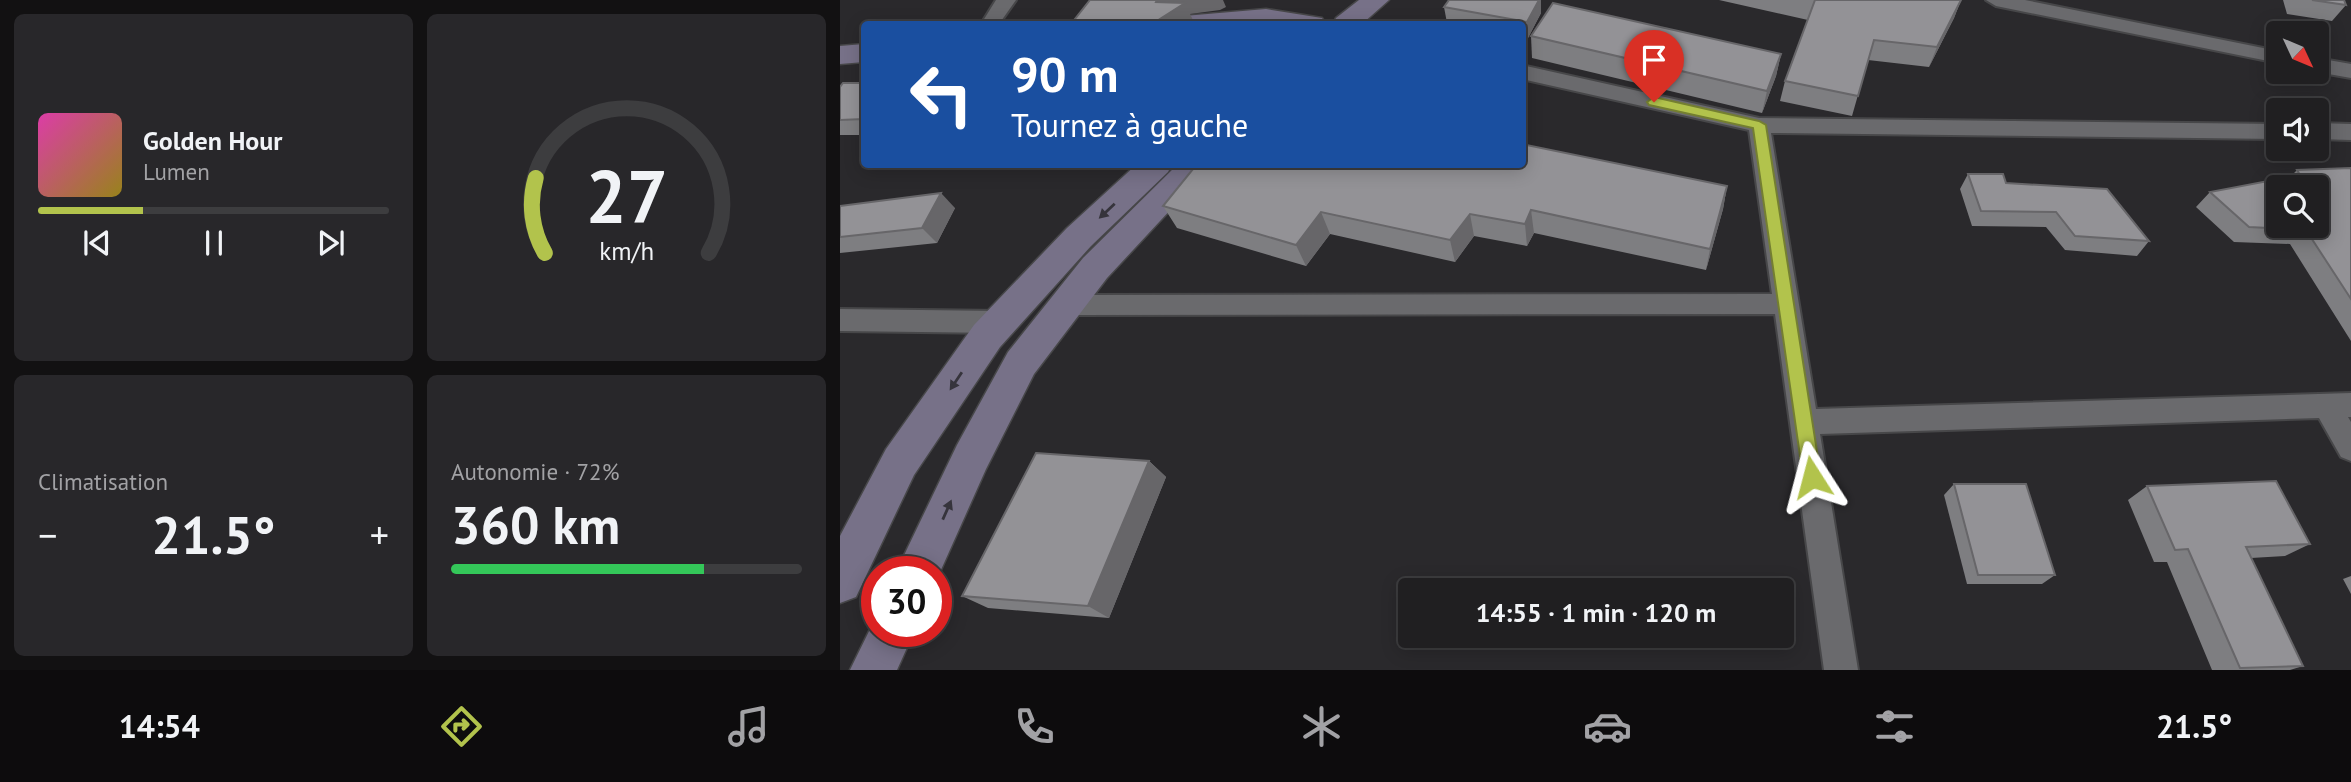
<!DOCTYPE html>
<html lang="fr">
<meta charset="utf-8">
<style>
body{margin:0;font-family:"PT Sans",sans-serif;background:#28272a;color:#f1f3f6;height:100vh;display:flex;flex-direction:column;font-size:26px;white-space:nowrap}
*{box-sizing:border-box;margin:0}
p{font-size:23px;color:#a2a2a5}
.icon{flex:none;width:38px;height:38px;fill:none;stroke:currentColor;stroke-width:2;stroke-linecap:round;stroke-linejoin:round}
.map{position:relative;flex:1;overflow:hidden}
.side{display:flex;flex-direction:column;gap:14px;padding:14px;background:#121112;width:840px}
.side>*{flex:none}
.top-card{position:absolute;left:21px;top:21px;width:665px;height:147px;border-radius:7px;box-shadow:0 4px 18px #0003,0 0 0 2px #3d3d3f;background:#1a4fa0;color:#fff;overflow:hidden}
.needle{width:46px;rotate:134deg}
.buttons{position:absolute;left:1426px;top:21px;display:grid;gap:14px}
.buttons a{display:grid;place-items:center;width:63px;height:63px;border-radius:7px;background:#201f21;box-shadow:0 4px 18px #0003,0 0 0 2px #3d3d3f;font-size:35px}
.speed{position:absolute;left:21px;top:556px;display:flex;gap:14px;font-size:35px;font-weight:700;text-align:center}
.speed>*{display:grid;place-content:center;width:91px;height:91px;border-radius:50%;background:#201f21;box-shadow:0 4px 18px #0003,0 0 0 2px #3d3d3f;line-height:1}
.speed .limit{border:10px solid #d22;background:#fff;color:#111}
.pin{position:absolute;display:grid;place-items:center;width:60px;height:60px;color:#fff;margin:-72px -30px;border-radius:50% 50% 50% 0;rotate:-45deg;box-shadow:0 0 7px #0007}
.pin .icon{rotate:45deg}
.me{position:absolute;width:77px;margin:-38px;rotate:351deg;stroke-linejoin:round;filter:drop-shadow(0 0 5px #0008)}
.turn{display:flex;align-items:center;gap:24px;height:147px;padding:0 35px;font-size:32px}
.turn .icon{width:91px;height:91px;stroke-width:2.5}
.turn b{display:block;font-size:49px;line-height:60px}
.big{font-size:52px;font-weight:800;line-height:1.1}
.side .tile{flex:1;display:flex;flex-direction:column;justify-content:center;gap:10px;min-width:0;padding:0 24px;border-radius:10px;background:#28272a}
.side .dial{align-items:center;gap:0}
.dial svg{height:182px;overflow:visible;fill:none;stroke:#3d3d3f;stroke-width:7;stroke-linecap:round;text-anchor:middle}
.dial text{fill:#f1f3f6;stroke:none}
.song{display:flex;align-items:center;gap:21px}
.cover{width:84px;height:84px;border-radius:10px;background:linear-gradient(135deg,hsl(320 70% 55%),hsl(50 70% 35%))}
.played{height:7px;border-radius:4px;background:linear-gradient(90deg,#b2c34c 30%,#3d3d3f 30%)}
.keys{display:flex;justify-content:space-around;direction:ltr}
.heat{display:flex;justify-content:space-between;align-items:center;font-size:38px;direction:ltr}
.charge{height:10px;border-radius:5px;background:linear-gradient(90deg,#34c759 72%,#3d3d3f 0)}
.side .tiles{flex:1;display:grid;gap:14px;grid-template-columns:repeat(2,1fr)}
.trip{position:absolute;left:558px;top:578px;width:396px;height:70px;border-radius:7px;background:#201f21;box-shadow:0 4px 18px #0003,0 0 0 2px #3d3d3f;font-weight:800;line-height:70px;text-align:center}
.tabs{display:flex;height:112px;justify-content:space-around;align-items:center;background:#0d0c0d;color:#a2a2a5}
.tabs .icon{width:49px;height:49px}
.tabs .active{color:#b2c34c}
.tabs b{font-size:32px;color:#f1f3f6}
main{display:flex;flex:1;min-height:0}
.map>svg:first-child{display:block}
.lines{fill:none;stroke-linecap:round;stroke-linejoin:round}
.street-casing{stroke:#474749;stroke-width:4}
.secondary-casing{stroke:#474749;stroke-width:3}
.street{fill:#6a6a6d;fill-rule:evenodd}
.secondary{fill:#777188;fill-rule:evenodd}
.wall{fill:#7e7e81}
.shaded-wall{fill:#676669}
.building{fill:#939296;stroke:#676669;stroke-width:2;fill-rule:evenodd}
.oneway{fill:#36343c}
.route{fill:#b2c34c;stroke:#747f31;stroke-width:2}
</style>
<main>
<section class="side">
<div class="tiles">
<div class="tile">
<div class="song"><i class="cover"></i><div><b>Golden Hour</b><p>Lumen</p></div></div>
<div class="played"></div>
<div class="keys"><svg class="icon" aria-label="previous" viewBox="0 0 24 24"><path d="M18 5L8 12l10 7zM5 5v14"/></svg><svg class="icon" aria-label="pause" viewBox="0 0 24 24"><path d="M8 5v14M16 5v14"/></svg><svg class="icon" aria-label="next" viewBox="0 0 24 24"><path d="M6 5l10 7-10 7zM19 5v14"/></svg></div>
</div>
<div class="tile dial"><svg viewBox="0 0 100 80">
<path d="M14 69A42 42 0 1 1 86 69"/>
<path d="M14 69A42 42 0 0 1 10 36" stroke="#b2c34c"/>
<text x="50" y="56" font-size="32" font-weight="700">27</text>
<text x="50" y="72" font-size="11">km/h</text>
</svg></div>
<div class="tile"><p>Climatisation</p>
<div class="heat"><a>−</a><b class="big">21.5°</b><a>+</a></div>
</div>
<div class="tile"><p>Autonomie · 72%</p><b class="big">360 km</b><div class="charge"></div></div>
</div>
</section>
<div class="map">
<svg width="1511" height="670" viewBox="0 0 1511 670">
<rect width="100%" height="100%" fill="#2a292c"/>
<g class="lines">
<defs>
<g id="street">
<path d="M156,0H176L159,24H141Z"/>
<path d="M1146,0H1185L1438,51V63L1156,6Z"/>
<path d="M1477,58L1511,64V78L1477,72Z"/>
<path d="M682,65L919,118L1438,124V139L931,133L976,409L1511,393V417H1508L1511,422V461L1501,457L1479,418L980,434L1018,670H984L935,314L227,315L218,312L214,305L218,298L227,295L932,294L909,130L682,79Z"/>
<path d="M1477,123L1511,124V140L1477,139Z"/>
<path d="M0,309L160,311L169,314L173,322L169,330L160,333L0,331Z"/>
</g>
<g id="secondary">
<path d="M519,0H549L522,24H493L496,18Z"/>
<path d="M426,9L482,18L486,24H330L334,18L344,16Z"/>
<path d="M24,44V62L0,64V46Z"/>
<path d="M297,164H332L328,172L251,246L160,347L74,475L16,597L0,603V536L46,449L134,325L227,228Z"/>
<path d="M338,164H373L267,278L194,374L146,469L96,581V572H56L117,445L168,352L243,258Z"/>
<path d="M37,615V632H74L57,670H10Z"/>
</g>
</defs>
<!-- street casing -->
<use href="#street" class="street-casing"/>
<!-- secondary casing -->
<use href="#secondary" class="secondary-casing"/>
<!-- street -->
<use href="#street" class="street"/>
<!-- secondary -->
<use href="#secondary" class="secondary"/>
</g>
<!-- wall -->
<g class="wall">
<path d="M879,0H1121L1114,18L1089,67L1028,60L1012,116L940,101L945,81L968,20Z"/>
<path d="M1443,0H1504L1506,5L1492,21L1447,14Z"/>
<path d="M604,7L701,13L688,38L682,37V24H615L607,23Z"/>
<path d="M691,36L941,54L936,76L922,113L692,58Z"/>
<path d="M24,83V135H0V87Z"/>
<path d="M1511,168V341L1450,244L1394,242L1356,207L1370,192L1450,177L1457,170Z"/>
<path d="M1128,174L1166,183L1309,241L1297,256L1225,250L1206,227L1132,226L1120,189Z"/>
<path d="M887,186L883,209L866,270L694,233L687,246L634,236L615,262L490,234L466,266L337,228L323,206Z"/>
<path d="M0,206L115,208L97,243L0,253Z"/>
<path d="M309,461L326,477L269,618L148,608L122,596Z"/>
<path d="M1114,484L1215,575L1202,584H1127L1104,495Z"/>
<path d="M1307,486L1470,544L1445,556L1411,558L1463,666L1450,670H1372L1327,562H1314L1288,500Z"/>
<path d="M1511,576V594L1503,579Z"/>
</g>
<!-- shaded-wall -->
<g class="shaded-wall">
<path d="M317,0H383L386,7L380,10L350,14L355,24H318L316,2Z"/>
<path d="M699,0H701V13L688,38L687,22Z"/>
<path d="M1121,0L1114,18L1089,67L1097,47Z"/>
<path d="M941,54L936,76L922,113L927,91Z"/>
<path d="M887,186L883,209L866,270L870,249Z"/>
<path d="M101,193L115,208L97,243L82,228Z"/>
<path d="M691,210L694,233L687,246L685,224Z"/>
<path d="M481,212L490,234L466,266L456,245Z"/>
<path d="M630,214L634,236L615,262L610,240Z"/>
<path d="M309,461L326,477L269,618L248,606Z"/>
</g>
<!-- building -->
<g class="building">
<path d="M250,0H317L316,2L345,3L317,21L392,24H231Z"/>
<path d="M609,0H699L687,22L604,7Z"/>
<path d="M975,0H1121L1097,47L1034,40L1018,96L945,81Z"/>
<path d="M1472,0H1504L1506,5Z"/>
<path d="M713,3L941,54L927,91L691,36Z"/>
<path d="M3,83H24V119L0,120V87Z"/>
<path d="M682,144L887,186L870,249L691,210L685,224L630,214L610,240L481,212L456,245L323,206L357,164H682Z"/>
<path d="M1511,168V299L1466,230L1409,227L1370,192L1460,175L1457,170ZM1438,187H1477V226H1438Z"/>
<path d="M1128,174H1163L1166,183L1267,189L1309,241L1235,236L1216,212L1141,211Z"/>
<path d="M101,193L82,228L0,237V206Z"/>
<path d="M196,453L309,461L248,606L122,596Z"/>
<path d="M1436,481L1470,544L1406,547L1463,666L1400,668L1348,549L1335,550L1307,486Z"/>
<path d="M1114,484H1186L1215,575H1138Z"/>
</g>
<!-- one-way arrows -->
<defs><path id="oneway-solid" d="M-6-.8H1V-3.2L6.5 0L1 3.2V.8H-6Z" transform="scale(1.75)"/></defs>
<g class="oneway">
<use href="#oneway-solid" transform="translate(267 211) rotate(137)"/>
<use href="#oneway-solid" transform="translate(116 381) rotate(124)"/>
<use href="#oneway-solid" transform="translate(107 510) rotate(-66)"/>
</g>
<!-- route -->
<path class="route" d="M814,97L919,121L926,125L981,477L979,483L972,486L966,483L963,477L913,128L809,105L807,102Z"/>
</svg>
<div class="buttons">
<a><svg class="needle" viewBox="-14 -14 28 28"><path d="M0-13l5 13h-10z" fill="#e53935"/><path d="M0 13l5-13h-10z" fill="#a2a2a5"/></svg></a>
<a><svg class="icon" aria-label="sound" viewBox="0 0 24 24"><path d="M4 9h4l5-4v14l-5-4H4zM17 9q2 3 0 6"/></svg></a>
<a><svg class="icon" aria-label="search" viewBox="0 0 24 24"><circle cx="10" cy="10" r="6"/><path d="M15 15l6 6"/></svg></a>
</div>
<div class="speed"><div class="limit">30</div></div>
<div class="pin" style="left:814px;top:102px;background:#d93025"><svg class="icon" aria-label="arrive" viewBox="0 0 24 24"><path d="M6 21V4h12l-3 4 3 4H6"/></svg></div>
<svg class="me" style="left:972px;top:477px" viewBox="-20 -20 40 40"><path d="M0-17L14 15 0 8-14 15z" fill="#b2c34c" stroke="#fff" stroke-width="4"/></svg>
<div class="trip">14:55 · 1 min · 120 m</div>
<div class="top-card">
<div class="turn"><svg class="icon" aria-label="left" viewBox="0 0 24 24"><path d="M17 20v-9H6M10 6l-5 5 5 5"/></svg><div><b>90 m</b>Tournez à gauche</div></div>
</div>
</div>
</main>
<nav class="tabs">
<b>14:54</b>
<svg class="icon active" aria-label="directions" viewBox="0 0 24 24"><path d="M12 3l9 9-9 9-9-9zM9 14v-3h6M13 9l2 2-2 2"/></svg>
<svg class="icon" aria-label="music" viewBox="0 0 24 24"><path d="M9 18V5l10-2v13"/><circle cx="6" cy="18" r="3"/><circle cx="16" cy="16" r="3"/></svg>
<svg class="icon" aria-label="phone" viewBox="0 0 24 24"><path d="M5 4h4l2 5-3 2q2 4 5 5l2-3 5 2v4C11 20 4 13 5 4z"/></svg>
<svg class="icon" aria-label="climate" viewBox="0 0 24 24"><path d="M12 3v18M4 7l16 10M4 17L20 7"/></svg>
<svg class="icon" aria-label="car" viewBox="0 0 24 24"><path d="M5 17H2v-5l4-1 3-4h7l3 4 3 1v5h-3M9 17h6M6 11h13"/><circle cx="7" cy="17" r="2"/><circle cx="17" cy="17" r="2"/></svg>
<svg class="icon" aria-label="filters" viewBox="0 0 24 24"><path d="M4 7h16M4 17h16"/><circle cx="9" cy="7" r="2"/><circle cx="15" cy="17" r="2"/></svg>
<b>21.5°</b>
</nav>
